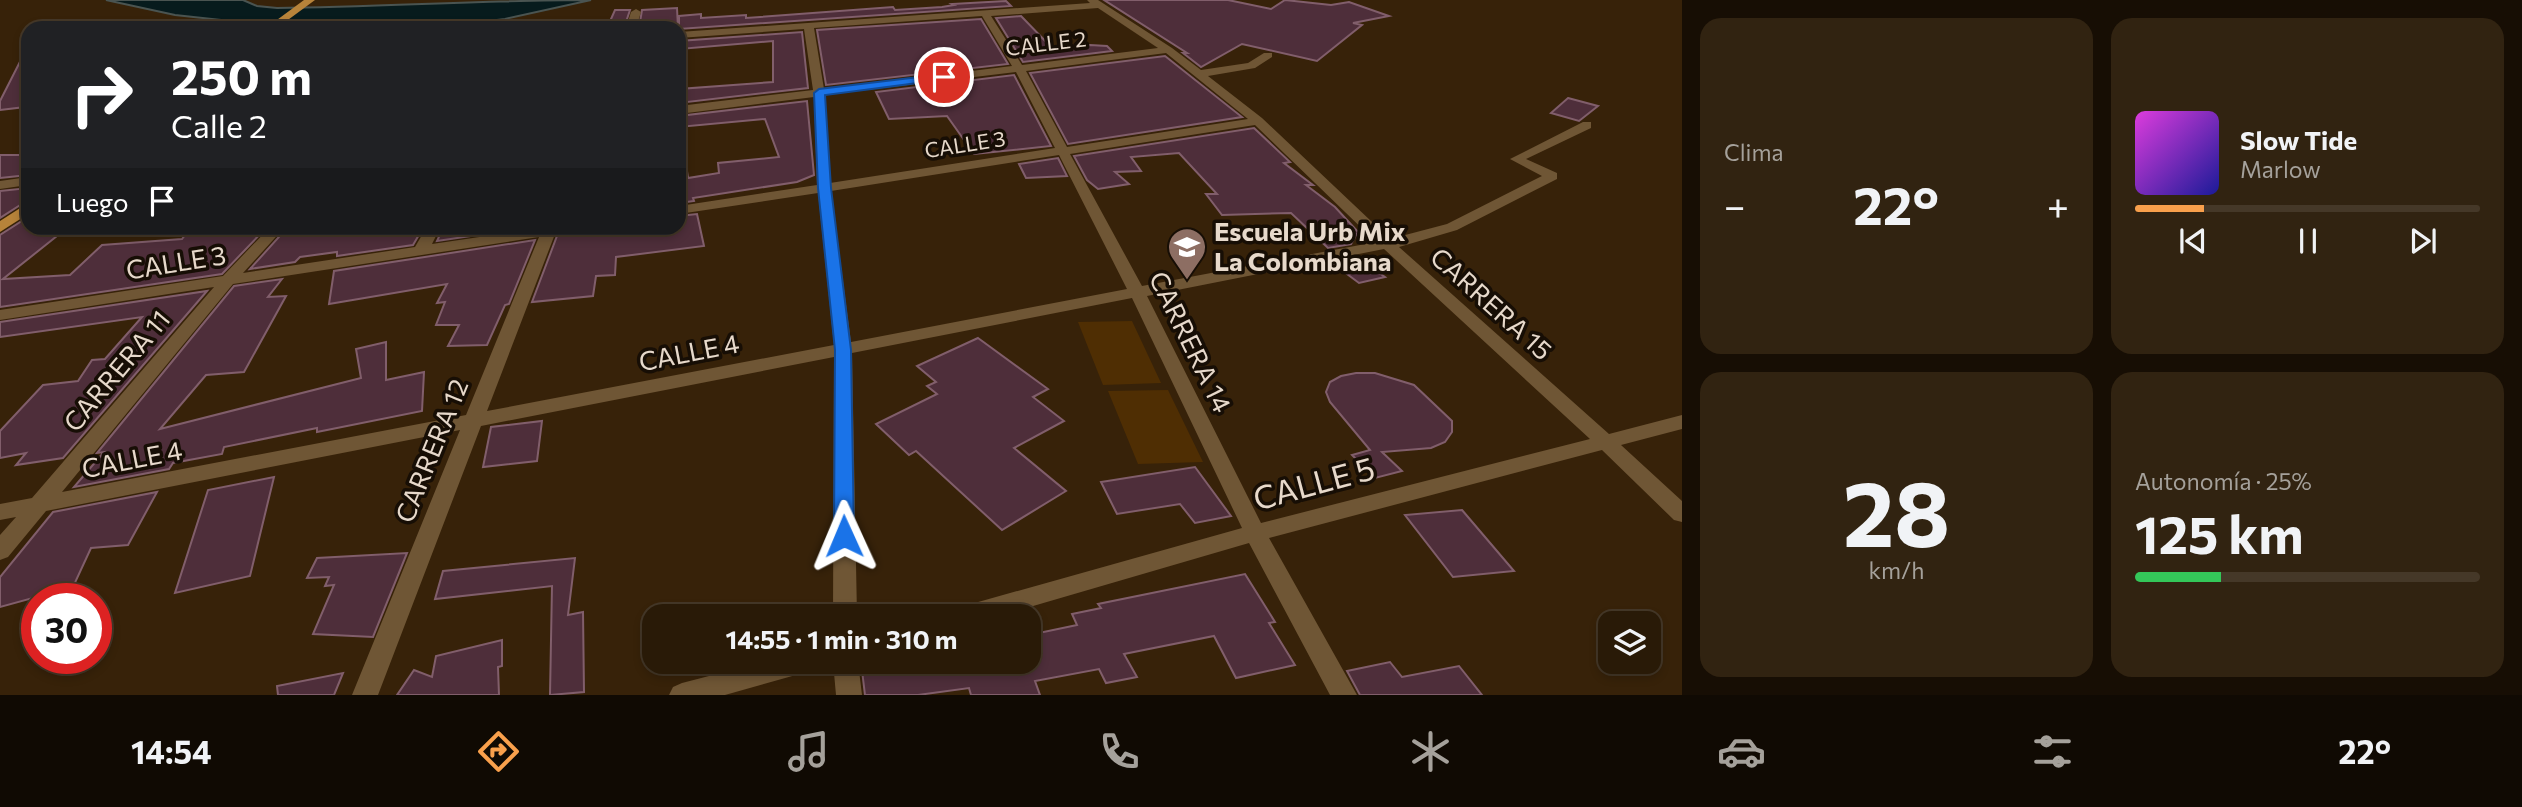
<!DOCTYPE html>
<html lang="es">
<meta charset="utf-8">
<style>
body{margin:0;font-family:Commissioner,sans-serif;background:#312311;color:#f1f3f6;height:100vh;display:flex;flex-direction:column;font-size:26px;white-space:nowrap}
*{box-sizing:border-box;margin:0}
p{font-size:23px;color:#a5a19b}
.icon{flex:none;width:38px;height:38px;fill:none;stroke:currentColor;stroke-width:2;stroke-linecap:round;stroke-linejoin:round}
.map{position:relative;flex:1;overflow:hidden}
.details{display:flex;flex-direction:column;gap:18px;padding:18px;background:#170e04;width:840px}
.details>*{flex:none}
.hud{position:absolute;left:21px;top:21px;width:665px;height:214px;border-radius:21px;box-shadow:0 4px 10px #0003,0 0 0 2px #453828;background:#202124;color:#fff;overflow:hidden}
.buttons{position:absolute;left:1598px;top:611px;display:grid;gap:14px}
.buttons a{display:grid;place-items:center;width:63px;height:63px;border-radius:14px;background:#291a07;box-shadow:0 4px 10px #0003,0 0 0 2px #453828;font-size:35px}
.speed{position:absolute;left:21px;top:583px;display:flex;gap:14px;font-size:35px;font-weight:700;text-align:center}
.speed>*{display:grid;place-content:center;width:91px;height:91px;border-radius:50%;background:#291a07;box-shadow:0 4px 10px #0003,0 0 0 2px #453828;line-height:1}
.speed .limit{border:10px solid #d22;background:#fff;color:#111}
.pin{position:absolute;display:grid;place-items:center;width:60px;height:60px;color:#fff;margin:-30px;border:4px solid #fff;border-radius:50%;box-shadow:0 2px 7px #0007}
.me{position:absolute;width:77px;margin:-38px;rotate:359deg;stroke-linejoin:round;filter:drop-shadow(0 0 5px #0008)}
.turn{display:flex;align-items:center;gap:24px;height:147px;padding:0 35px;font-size:32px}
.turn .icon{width:91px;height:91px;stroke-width:2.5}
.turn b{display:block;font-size:49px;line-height:60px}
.then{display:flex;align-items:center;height:66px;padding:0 35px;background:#0003;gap:14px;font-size:26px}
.big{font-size:52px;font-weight:700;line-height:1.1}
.details .card{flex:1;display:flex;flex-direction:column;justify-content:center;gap:10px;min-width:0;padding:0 24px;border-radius:21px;background:#312311}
.details .dial{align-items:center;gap:0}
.dial b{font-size:91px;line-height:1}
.song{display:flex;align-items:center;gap:21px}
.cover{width:84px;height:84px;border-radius:10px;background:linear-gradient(135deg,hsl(300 70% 55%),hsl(240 70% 35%))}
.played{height:7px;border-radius:4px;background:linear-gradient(90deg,#f9a04c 20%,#453828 20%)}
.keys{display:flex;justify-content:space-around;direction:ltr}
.heat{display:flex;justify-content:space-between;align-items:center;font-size:38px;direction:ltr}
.charge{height:10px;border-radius:5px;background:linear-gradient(90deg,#34c759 25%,#453828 0)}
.details .tiles{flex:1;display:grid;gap:18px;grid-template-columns:repeat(2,1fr)}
.trip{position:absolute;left:642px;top:604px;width:399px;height:70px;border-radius:21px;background:#291a07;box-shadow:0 4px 10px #0003,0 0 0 2px #453828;font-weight:700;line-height:70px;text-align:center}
.tabs{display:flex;height:112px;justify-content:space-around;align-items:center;background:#100a03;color:#a5a19b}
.tabs .icon{width:49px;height:49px}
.tabs .selected{color:#f9a04c}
.tabs b{font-size:32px;color:#f1f3f6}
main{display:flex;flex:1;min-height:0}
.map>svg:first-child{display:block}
.green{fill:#4f2e03}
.water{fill:#071b1d;stroke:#4a5451;stroke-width:2}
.building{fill:#4e2e3a;stroke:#815e6b;stroke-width:2}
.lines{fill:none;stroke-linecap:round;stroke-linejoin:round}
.minor{fill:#6f5635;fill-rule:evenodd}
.major{fill:#b7833a;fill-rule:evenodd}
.route{fill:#1a73e8;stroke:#114b97;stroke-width:2}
.labels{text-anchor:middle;stroke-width:7;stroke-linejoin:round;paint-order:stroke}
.far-street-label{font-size:21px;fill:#e7d9cb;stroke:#170e05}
.poi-label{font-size:26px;font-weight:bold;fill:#e7d9cb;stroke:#170e05;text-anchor:start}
.street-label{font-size:26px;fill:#e7d9cb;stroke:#170e05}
.near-street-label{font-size:32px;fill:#e7d9cb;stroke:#170e05}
</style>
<main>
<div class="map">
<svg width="1682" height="695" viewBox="0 0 1682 695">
<rect width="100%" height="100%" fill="#372209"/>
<!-- green -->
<g class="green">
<path d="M1132,321L1161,383L1103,385L1078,322Z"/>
<path d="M1168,390L1203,462L1138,464L1108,391Z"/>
</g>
<!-- water -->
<path class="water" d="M106,0H243L257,6L277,8C382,7 486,0 591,0L505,19L432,28L268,25L175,15Z"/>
<!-- building -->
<g class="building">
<path d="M1104,0H1228L1271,9L1285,0L1331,5L1349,2L1389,16L1353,23L1362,25L1317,61L1242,44L1201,67L1183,53H1187Z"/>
<path d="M1006,1L1011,6L679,29V16L701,14V18L746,15V18L893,7L895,10L942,7L954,5L952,4Z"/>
<path d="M677,8L678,28H639L642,10Z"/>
<path d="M615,10H630L624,28H607Z"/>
<path d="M1021,16L1051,47L1090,45L1107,46L1112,51L1023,62L996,18Z"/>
<path d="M981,19L1008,64L826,85L817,30Z"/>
<path d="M802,32L808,88L679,103V89L773,82V41L680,49L679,41Z"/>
<path d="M28,46V99L25,107L0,110V101Z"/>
<path d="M1165,56L1242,117L1068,144L1030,73Z"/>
<path d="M1014,75L1051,146L974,154L947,116L889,119L876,92Z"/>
<path d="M1568,98L1598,106L1579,121L1551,113Z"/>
<path d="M807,101L814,175L797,182L693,198L694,201L679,203V172L687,171L688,178L719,173L718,163L779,157L765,119L679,127V116Z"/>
<path d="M1254,128L1290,162L1284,163L1313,185H1306L1335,207L1358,232L1351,244L1328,248L1291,213L1222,215L1206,194H1217L1179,153L1131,157L1141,171L1115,172L1129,184L1098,189L1087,180L1074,156Z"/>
<path d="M0,155H28V175L0,178Z"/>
<path d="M1058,158L1067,176L1026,178L1019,164Z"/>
<path d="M28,188V200L0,218V191Z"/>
<path d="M697,214L704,246L616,257L615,275L596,276L593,296L532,302L557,236L571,234L576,228L578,233L612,228H679V216Z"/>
<path d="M28,217V228H67L3,279L70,275L102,245L182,239L188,231L197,228H266L222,274L0,307V235Z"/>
<path d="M287,228H286H423L413,245L337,256V252L300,257L295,262L250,269Z"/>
<path d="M443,228H526L437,241Z"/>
<path d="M535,240L509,304L505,305L487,345L448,346L459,325H436L445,302L437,303L447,284L329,304L334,271Z"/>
<path d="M1358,257L1362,261L1385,277L1359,283L1331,262Z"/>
<path d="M282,279L268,297L286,296L244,372L206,375L160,429L361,378L356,349L386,342V380L424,372L422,411L317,432V428L224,447L222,454L173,463L169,469L74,487L104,452L97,453L234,286Z"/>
<path d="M207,291L63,458L16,465L26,453L0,458V431L43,385L78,381L92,360L105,359L142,317L0,337V322Z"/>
<path d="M978,338L1048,389L1033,397L1064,421L1014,448L1066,491L1002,530L916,451L909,455L876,424L937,394L927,386L936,382L917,366Z"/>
<path d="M1356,373H1375L1414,385L1452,421V432L1445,442L1431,448L1382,452L1402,471L1375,478L1352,455L1370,450L1330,402L1326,392L1330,382L1341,376Z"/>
<path d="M542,421L537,461L483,467L491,427Z"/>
<path d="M1195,467L1231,516L1195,523L1180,504L1117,514L1101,482Z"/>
<path d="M274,477L250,576L175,593L208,490Z"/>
<path d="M157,492L128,545L91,548L73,587L0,607V577L53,512Z"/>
<path d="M1462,510L1514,571L1453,577L1405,515Z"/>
<path d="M407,553L373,637L313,634L334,585L325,586L329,577L307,578L317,558Z"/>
<path d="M575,558L568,615L583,612L584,692L550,695L552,586L435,599L443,571Z"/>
<path d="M1245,574L1275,622L1269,623L1295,665L1236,678L1214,636L1124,654L1137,677L1106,683L1099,669L1035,681L1040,695H971L969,688L918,695H865L861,662H1029V635L1077,625L1072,614L1101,608L1098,604Z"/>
<path d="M502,640V666L498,667L499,695H397L414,670L432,677L436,656Z"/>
<path d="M1390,662L1402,677L1459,666L1482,695H1360L1347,671Z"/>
<path d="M343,673L334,695H278L277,686Z"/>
</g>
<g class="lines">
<!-- minor -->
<g class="minor">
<path d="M1087,0H1098L1172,48L1201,70L1248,63L1264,53H1272V57L1255,68L1208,76L1262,118L1390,239L1447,224L1542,176L1510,159L1583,122H1591V128L1526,159L1557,173V179L1457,230L1399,247L1609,434L1682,415V429L1621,445L1682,501V522L1674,520L1602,450L1269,538L1357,695H1330L1249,543L999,616H952L956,609L964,606L1242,528L1132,298L852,353L857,616H833L834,357L481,426L378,695H352L460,430L46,511L8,557L0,560V535L16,517L0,520V504L32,498L214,287L0,320V310L223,276L269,228H284L243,273L415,247L426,228H440L432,244L541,228H573L571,231L555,234L487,411L834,345L818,193L679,214V206L817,185L814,97L679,114V106L813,90L804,29L679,38V32L1090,3ZM1098,8L1158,48L1022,65L991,16ZM982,16L1012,66L824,89L814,28ZM1166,53L1248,119L1067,147L1026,71ZM1016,72L1055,148L830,183L825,95ZM1255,125L1376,242L1142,286L1070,154ZM1059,155L1127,289L851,342L831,191ZM539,237L466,415L62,492L233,284ZM1384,249L1590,439L1261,523L1147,296Z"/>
<path d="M636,9L641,12L636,28H626L631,12Z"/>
<path d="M28,177V185L0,189V181Z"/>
<path d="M763,662H816L812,670L803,673L725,695H669L673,687L682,683Z"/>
<path d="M833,662H858L862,695H836Z"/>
</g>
<!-- major -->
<g class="major">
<path d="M304,0H315L277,28H266Z"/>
<path d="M28,203V214L0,232V221Z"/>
</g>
</g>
<!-- route -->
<path class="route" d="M944,74L948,75V79L825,95L831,188L851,350L854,536L851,542L844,544L837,542L834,536L835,350L818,188L814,93L819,89Z"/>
<!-- icons -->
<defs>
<symbol id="school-pin" viewBox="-11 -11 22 30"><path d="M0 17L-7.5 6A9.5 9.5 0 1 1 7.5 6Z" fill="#8d6e63" stroke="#170e05"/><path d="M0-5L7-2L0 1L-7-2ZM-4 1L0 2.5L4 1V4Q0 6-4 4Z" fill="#fff"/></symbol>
</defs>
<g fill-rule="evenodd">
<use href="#school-pin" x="1165" y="225" width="44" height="60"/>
</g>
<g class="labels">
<!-- far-street labels -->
<g class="far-street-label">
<text transform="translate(1046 44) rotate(-7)" y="7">CALLE 2</text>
<text transform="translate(965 145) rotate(-9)" y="7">CALLE 3</text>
</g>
<!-- poi labels -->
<g class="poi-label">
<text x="1214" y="241">Escuela Urb Mix<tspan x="1214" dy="30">La Colombiana</tspan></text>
</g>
<!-- street labels -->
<g class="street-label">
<text transform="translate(176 263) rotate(-9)" y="9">CALLE 3</text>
<text transform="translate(1491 304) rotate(42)" y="9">CARRERA 15</text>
<text transform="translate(1190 342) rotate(64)" y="9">CARRERA 14</text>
<text transform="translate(689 353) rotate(-11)" y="9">CALLE 4</text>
<text transform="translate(117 371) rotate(-50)" y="9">CARRERA 11</text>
<text transform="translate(432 451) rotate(-68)" y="9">CARRERA 12</text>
<text transform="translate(132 460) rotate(-11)" y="9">CALLE 4</text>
</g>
<!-- near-street labels -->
<g class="near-street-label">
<text transform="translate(1314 484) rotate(-15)" y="11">CALLE 5</text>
</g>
</g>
</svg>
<div class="buttons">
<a><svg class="icon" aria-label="layers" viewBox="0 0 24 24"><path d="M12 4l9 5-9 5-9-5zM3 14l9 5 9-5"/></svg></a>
</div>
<div class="speed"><div class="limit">30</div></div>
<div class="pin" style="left:944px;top:77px;background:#d93025"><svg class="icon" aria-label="arrive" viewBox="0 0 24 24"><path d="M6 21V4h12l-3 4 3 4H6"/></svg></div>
<svg class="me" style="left:844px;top:536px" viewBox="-20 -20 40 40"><path d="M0-17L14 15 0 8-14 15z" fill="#1a73e8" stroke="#fff" stroke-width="4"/></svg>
<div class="trip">14:55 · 1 min · 310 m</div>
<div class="hud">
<div class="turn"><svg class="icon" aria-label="right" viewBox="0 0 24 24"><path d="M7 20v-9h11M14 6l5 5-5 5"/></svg><div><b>250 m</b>Calle 2</div></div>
<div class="then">Luego<svg class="icon" aria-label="arrive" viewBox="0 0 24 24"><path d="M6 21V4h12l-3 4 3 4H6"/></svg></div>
</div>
</div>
<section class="details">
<div class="tiles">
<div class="card"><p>Clima</p>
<div class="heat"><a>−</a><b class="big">22°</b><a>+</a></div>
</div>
<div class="card">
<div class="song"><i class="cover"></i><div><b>Slow Tide</b><p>Marlow</p></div></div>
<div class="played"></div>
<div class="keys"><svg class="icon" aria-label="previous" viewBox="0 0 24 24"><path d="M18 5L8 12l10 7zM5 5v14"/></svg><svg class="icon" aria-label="pause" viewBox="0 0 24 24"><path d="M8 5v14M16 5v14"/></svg><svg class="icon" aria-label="next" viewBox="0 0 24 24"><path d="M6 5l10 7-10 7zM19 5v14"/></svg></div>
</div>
<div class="card dial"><b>28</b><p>km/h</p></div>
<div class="card"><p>Autonomía · 25%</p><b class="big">125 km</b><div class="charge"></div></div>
</div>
</section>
</main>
<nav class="tabs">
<b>14:54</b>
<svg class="icon selected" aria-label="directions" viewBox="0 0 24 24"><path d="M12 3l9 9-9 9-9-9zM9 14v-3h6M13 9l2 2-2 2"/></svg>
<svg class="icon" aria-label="music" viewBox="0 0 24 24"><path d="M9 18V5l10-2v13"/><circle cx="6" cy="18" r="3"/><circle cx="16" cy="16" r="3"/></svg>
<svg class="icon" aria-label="phone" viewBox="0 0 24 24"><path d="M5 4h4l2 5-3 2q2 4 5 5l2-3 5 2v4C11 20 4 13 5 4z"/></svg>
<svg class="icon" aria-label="climate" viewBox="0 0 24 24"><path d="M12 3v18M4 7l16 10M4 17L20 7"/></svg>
<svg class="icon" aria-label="car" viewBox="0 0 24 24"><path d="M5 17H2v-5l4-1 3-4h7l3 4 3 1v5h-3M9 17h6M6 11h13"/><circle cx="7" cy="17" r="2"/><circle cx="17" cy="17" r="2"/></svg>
<svg class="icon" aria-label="filters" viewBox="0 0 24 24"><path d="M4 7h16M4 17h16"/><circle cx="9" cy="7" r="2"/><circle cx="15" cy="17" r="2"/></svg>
<b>22°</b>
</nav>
